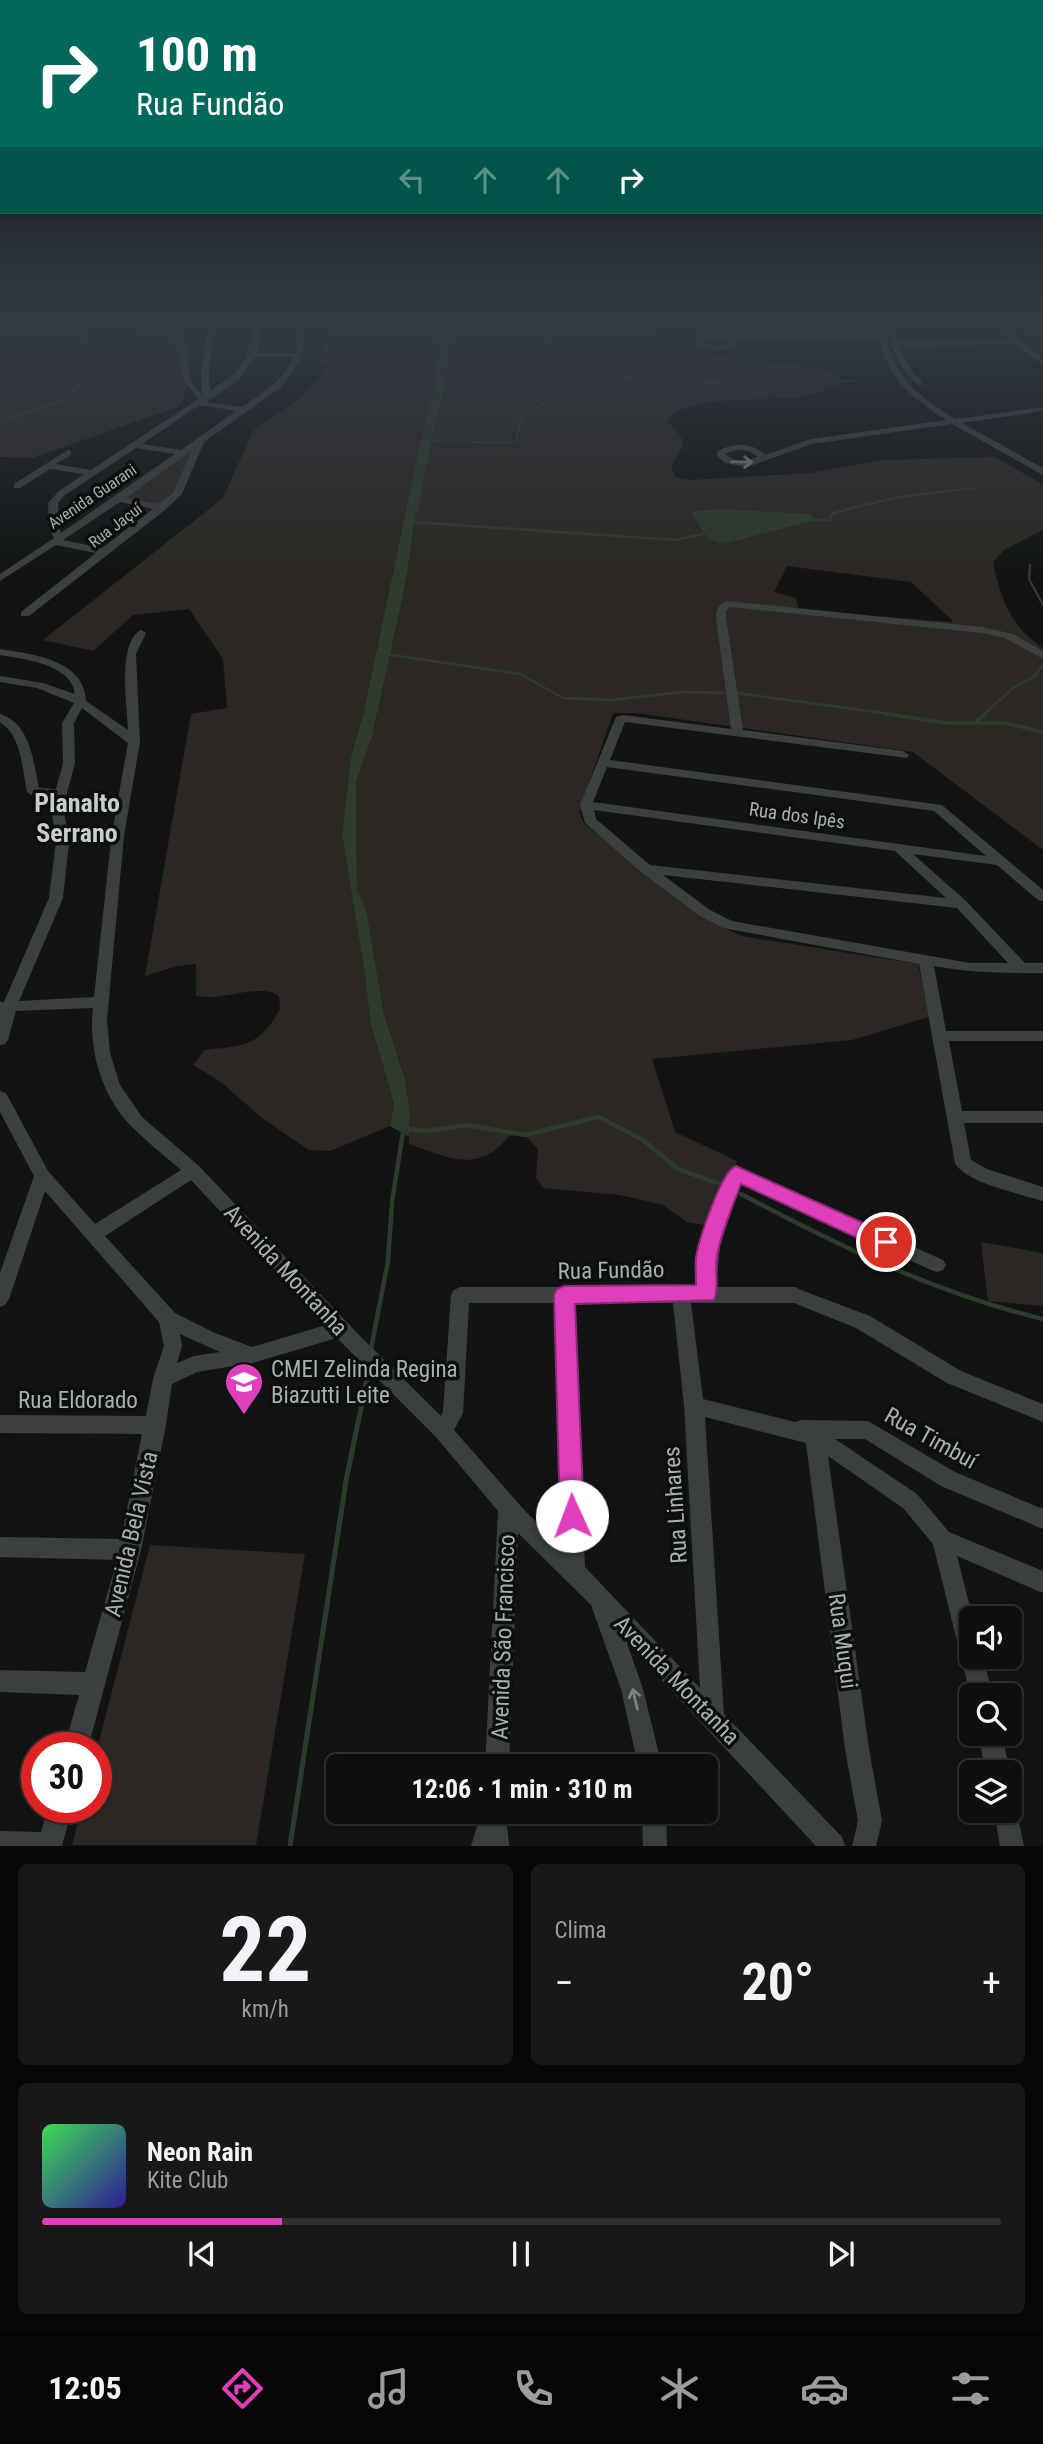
<!DOCTYPE html>
<html lang="pt">
<meta charset="utf-8">
<style>
body{margin:0;font-family:"Roboto Condensed",sans-serif;background:#171817;color:#f1f3f6;height:100vh;display:flex;flex-direction:column;font-size:26px;white-space:nowrap}
*{box-sizing:border-box;margin:0}
p{font-size:23px;color:#9b9c9e}
.icon{flex:none;width:38px;height:38px;fill:none;stroke:currentColor;stroke-width:2;stroke-linecap:round;stroke-linejoin:round}
.map{position:relative;height:1846px;overflow:hidden}
.drawer{display:flex;flex-direction:column;gap:18px;padding:18px;background:#080808;flex:1}
.drawer>*{flex:none}
.top-card{position:absolute;left:0px;top:0px;width:1043px;height:214px;box-shadow:0 2px 5px #0004,0 0 0 2px #2e2f2e;background:#00695c;color:#fff;overflow:hidden}
.controls{position:absolute;left:959px;top:1606px;display:grid;gap:14px}
.controls a{display:grid;place-items:center;width:63px;height:63px;border-radius:10px;background:#0e0f0e;box-shadow:0 2px 5px #0004,0 0 0 2px #2e2f2e;font-size:35px}
.speed{position:absolute;left:21px;top:1732px;display:flex;gap:14px;font-size:35px;font-weight:700;text-align:center}
.speed>*{display:grid;place-content:center;width:91px;height:91px;border-radius:50%;background:#0e0f0e;box-shadow:0 2px 5px #0004,0 0 0 2px #2e2f2e;line-height:1}
.speed .limit{border:10px solid #d22;background:#fff;color:#111}
.pin{position:absolute;display:grid;place-items:center;width:60px;height:60px;color:#fff;margin:-30px;border:4px solid #fff;border-radius:50%;box-shadow:0 2px 7px #0007}
.me{position:absolute;width:77px;margin:-38px;rotate:358deg;stroke-linejoin:round;filter:drop-shadow(0 0 5px #0008)}
.turn{display:flex;align-items:center;gap:24px;height:147px;padding:0 21px;font-size:32px}
.turn .icon{width:91px;height:91px;stroke-width:2.5}
.turn b{display:block;font-size:49px;line-height:60px}
.lanes{display:flex;align-items:center;height:66px;padding:0 21px;background:#0003;justify-content:center;gap:35px;direction:ltr}
.lanes .off{opacity:.35}
.big{font-size:52px;font-weight:700;line-height:1.1}
.drawer .widget{flex:1;display:flex;flex-direction:column;justify-content:center;gap:10px;min-width:0;padding:0 24px;border-radius:10px;background:#171817}
.drawer .dial{align-items:center;gap:0}
.dial b{font-size:91px;line-height:1}
.song{display:flex;align-items:center;gap:21px}
.cover{width:84px;height:84px;border-radius:10px;background:linear-gradient(135deg,hsl(130 70% 55%),hsl(250 70% 35%))}
.played{height:7px;border-radius:4px;background:linear-gradient(90deg,#df3fba 25%,#2e2f2e 25%)}
.keys{display:flex;justify-content:space-around;direction:ltr}
.heat{display:flex;justify-content:space-between;align-items:center;font-size:38px;direction:ltr}
.drawer .tiles{flex:1;display:grid;gap:18px;grid-template-columns:1fr 1fr}
.widget:last-child{grid-column:span 2}
.trip{position:absolute;left:326px;top:1754px;width:392px;height:70px;border-radius:10px;background:#0e0f0e;box-shadow:0 2px 5px #0004,0 0 0 2px #2e2f2e;font-weight:700;line-height:70px;text-align:center}
.menu{display:flex;height:112px;justify-content:space-around;align-items:center;background:#060606;color:#9b9c9e}
.menu .icon{width:49px;height:49px}
.menu .current{color:#df3fba}
.menu b{font-size:32px;color:#f1f3f6}
.map>svg:first-child{display:block}
.green{fill:#2b2823;fill-rule:evenodd}
.water{fill:#2d3b2d}
.lines{fill:none;stroke-linecap:round;stroke-linejoin:round}
.stream-far4{stroke:#2d3b2d;stroke-width:2}
.stream-far3{stroke:#2d3b2d;stroke-width:2.5}
.stream-far2{stroke:#2d3b2d;stroke-width:3.5}
.stream-far1{stroke:#2d3b2d;stroke-width:4.5}
.stream{stroke:#2d3b2d;stroke-width:5}
.minor{fill:#3b3f3d;fill-rule:evenodd}
.oneway{stroke:#7b857e}
.route{fill:#df3fba;stroke:#912979;stroke-width:2}
.labels{text-anchor:middle;stroke-width:7;stroke-linejoin:round;paint-order:stroke}
.far-street-label{font-size:16px;fill:#a5b3a9;stroke:#0d0f0e}
.street-label{font-size:19px;fill:#a5b3a9;stroke:#0d0f0e}
.near-street-label{font-size:23px;fill:#a5b3a9;stroke:#0d0f0e}
.near-poi-label{font-size:23px;fill:#a5b3a9;stroke:#0d0f0e;text-anchor:start}
.district-label{font-size:26px;font-weight:bold;fill:#c6cfc8;stroke:#0d0f0e}
</style>
<div class="map">
<svg width="1043" height="1846" viewBox="0 0 1043 1846">
<rect width="100%" height="100%" fill="#121413"/>
<!-- green -->
<g class="green">
<path d="M0,319H87V326L100,339L114,347L137,336L139,319H192C184,343 196,389 178,407L32,458L0,457Z"/>
<path d="M326,319H438L437,379L418,453L363,715L351,756L342,835L365,975L370,1021L394,1104L390,1126L330,1151L309,1150L262,1118L221,1082L193,1065L205,1050C245,1045 259,1047 280,1009L279,996C260,982 221,1002 196,996V964L177,966L145,976L191,714L227,708L223,659L189,609L133,615L93,651L43,640L223,498L253,431L298,400L331,362L319,361L328,334Z"/>
<path d="M454,319H872V333L656,334L658,341L688,352L823,369L838,375L844,383C827,390 810,395 792,398C759,402 687,393 667,421C687,442 687,442 671,466L675,477L691,480L810,473L882,460L995,457L1043,485V530L1004,550L993,562C1000,598 1011,627 1043,648V850L913,752L636,713H613L579,812L584,824L701,916L741,936L918,964L929,1017L852,1040L652,1059L675,1132L737,1161L709,1226L687,1222L663,1205L620,1195L543,1188L536,1178L538,1149L525,1135L512,1134C506,1139 501,1146 495,1150C468,1171 437,1153 409,1144L410,1113L405,1079L384,1014L367,913L357,888L356,782L372,737L407,577L415,515ZM787,566L911,582L954,622L799,611L796,598L774,592Z"/>
<path d="M1005,319H1043V350Z"/>
<path d="M192,449H195L175,493L158,506L121,499Z"/>
<path d="M981,1242L1043,1253V1306L988,1301Z"/>
<path d="M150,1545L305,1554L256,1845H72L82,1808H96V1753Z"/>
</g>
<!-- water -->
<g class="water">
<path d="M438,319H454L455,327L415,515L407,577L372,737L356,782L357,888L367,913L384,1014L405,1079L410,1113L409,1137L390,1126L394,1104L370,1021L365,975L342,835L351,756L363,715L418,453L437,379Z"/>
<path d="M717,509L811,514L814,520L723,544C707,542 699,526 692,512Z"/>
</g>
<g class="lines">
<!-- stream-far4 -->
<g class="stream-far4">
<path d="M567,319L554,329L549,353L568,379"/>
<path d="M568,379L629,378L710,383L853,381"/>
<path d="M0,422L58,402L95,372L91,356L79,351L78,344L83,340L79,334L84,330L85,319"/>
<path d="M433,430L457,319"/>
<path d="M430,441L516,443L521,418L566,389L570,384L568,379"/>
<path d="M420,493L429,448"/>
<path d="M934,493L973,488"/>
</g>
<!-- stream-far3 -->
<g class="stream-far3">
<path d="M416,512L420,491"/>
<path d="M812,520H830L833,513L894,498L948,491"/>
<path d="M413,522L676,540L707,533"/>
<path d="M1030,565L1029,579L1043,605"/>
<path d="M385,654L520,674L563,698L611,700L682,692L728,693"/>
<path d="M737,693L898,715"/>
<path d="M983,715L1013,688L1035,676L1043,664"/>
</g>
<!-- stream-far2 -->
<g class="stream-far2">
<path d="M887,714L947,723H1005L1043,732"/>
<path d="M977,721L985,714"/>
</g>
<!-- stream-far1 -->
<g class="stream-far1">
<path d="M406,1129L427,1131L467,1125L525,1135L599,1117L643,1140L678,1169L725,1186"/>
<path d="M741,1194C839,1246 935,1293 1043,1319"/>
<path d="M371,1349L388,1261L392,1202L403,1132"/>
<path d="M368,1371L369,1367"/>
</g>
<!-- stream -->
<path class="stream" d="M290,1846L346,1481L369,1369"/>
<!-- minor -->
<g class="minor">
<path d="M106,319H112V321L109,323Z"/>
<path d="M165,319H172L181,340L191,381L202,395L201,372L209,319H216L209,372L210,391C246,367 248,362 254,319H261L257,353H296L299,319H306L303,353L305,355L280,388L204,442L182,494L165,510L29,616H21V612L96,553L56,545L0,581V574L54,538L49,528L48,503L59,491L84,474L50,469L20,488H14V484L68,450L71,451V455L56,464L91,470L198,399L184,381L173,340ZM255,357H294C284,381 262,393 242,407L207,402L238,380ZM199,405L236,411L181,450L142,444ZM136,448L175,454L61,533L59,528L58,503L65,495ZM192,450L173,493L158,504L126,498ZM120,502L153,509L102,548L63,540Z"/>
<path d="M877,319H884L885,334H889L888,319H895L898,342L1010,340L986,319H994L1043,359V365L1015,344L899,346L910,368L923,384L919,386L903,369L892,346L888,344L891,342L890,338H886C893,377 923,399 955,419L1043,407V411L962,423L1043,468V475L952,424L812,444L747,467L725,463L717,456V452C733,442 751,442 765,455L811,439L946,420C915,400 886,377 879,338H733L738,342C725,353 707,352 694,342L700,335L712,334H878ZM705,339L724,338L729,342C720,347 712,346 702,342ZM736,450L749,451L758,457C747,461 735,463 725,454Z"/>
<path d="M727,601L982,627L1013,634L1043,651V659L1005,638L982,633L730,607L726,611V618L743,730L903,751L909,755L907,758L625,722L610,760L942,805L1043,890V901L1038,900L997,865L913,854L966,901L1025,963H1043V973C1006,973 971,973 934,966L946,1031H1043V1041H949L962,1111H1043V1123H964L971,1160L987,1169L1043,1187V1201C1021,1194 966,1183 955,1163L919,964L723,928L700,916L641,872L585,823L580,805L616,717L623,715L731,729L716,618C716,610 719,603 727,601ZM607,767L934,811L986,856L593,802ZM594,810L895,851L946,898L650,865L596,819ZM663,875L957,908L1008,963H970L732,921L710,910Z"/>
<path d="M141,630L146,633L136,654L140,742L124,836L107,1020L110,1053L120,1085L142,1117L199,1166L360,1336L441,1416L443,1412L451,1295L454,1290L460,1287H675L681,1285L698,1287C699,1246 712,1211 728,1173L730,1168L736,1166L943,1260L946,1265L943,1270L937,1272L931,1270L741,1183L720,1246L716,1287H795L801,1290L870,1316L961,1371L1043,1404V1422L947,1383L856,1328L794,1303H691L703,1399L795,1422L801,1420L868,1421L955,1472L1043,1509V1529L941,1486L865,1439H835L917,1494L949,1532L1043,1571V1593L957,1556L973,1619H971V1657H983L993,1696H971V1698L933,1544L903,1508L828,1456L869,1749L882,1821L876,1846H852L858,1821L845,1749L806,1443L705,1417L724,1714L842,1837L845,1846H816L627,1643L643,1689L662,1766H638L621,1689L591,1605L518,1533L509,1766H485L498,1511L436,1437L337,1338L252,1363L197,1372L172,1384L166,1425L141,1550L88,1748H64L79,1695L0,1692V1670L85,1672L117,1560L0,1557V1537L121,1539L142,1434L0,1433V1415L146,1416L153,1379L164,1346L159,1322L45,1191L9,1299L6,1304L0,1307V1273L34,1176L0,1112V1091L6,1093L48,1171L95,1224L181,1170C165,1156 147,1142 132,1127C102,1097 88,1050 93,1008L16,1011L8,1040L5,1044L0,1045V1002H4L49,898L56,841L51,808L54,796H33L27,792C22,769 22,736 0,722V714C31,724 33,761 39,788L56,789L63,763L62,723L74,703L37,688L0,682V676L43,683L75,694C72,664 23,659 0,655V649C32,654 85,660 86,701L128,730C127,707 117,642 141,630ZM82,708L128,743L112,833L69,837L63,808L75,763L74,723ZM111,841L94,997L19,1001L63,898L69,844ZM191,1180L326,1325L252,1347L215,1333L175,1313L105,1236ZM469,1303H555L562,1546L526,1512L454,1430L463,1413ZM573,1303H673L684,1406L700,1688L585,1567ZM180,1334L220,1352L194,1356L177,1363L182,1346Z"/>
<path d="M978,1734H1002L1010,1773H986Z"/>
<path d="M1010,1800L1015,1802L1024,1846H1000L994,1811H1010Z"/>
<path d="M48,1808H72L62,1846H0V1831L41,1832Z"/>
<path d="M482,1811H506L509,1846H471Z"/>
<path d="M642,1811H666L667,1846H643Z"/>
</g>
</g>
<!-- one-way arrows -->
<defs><path id="oneway-shaft" d="M-6 0H5M1.5-3L5.5 0L1.5 3" fill="none" stroke-width="1.6" stroke-linecap="round" stroke-linejoin="round" transform="scale(1.75)"/></defs>
<g class="oneway">
<use href="#oneway-shaft" transform="translate(742 462) rotate(1)"/>
<use href="#oneway-shaft" transform="translate(635 1699) rotate(-103)"/>
</g>
<!-- sky -->
<linearGradient id="sky" x2="0" y2="1"><stop stop-color="#0a0b0a"/><stop offset="0.55" stop-color="#333a44"/><stop offset="1" stop-color="#333a44" stop-opacity="0"/></linearGradient>
<rect width="1043" height="578" fill="url(#sky)"/>
<!-- route -->
<path class="route" d="M736,1166L893,1236L896,1242L893,1248H879L741,1184C732,1208 721,1232 717,1257C714,1271 720,1287 714,1300L575,1304L584,1516L580,1524L572,1527L563,1524L560,1516L554,1295L557,1289L564,1286L696,1285C696,1276 695,1266 696,1257C699,1240 721,1171 736,1166Z"/>
<!-- icons -->
<defs>
<symbol id="school-pin" viewBox="-11 -11 22 30"><path d="M0 17L-7.5 6A9.5 9.5 0 1 1 7.5 6Z" fill="#df3fba" stroke="#0d0f0e"/><path d="M0-5L7-2L0 1L-7-2ZM-4 1L0 2.5L4 1V4Q0 6-4 4Z" fill="#fff"/></symbol>
</defs>
<g fill-rule="evenodd">
<use href="#school-pin" x="222" y="1360" width="44" height="60"/>
</g>
<g class="labels">
<!-- far-street labels -->
<g class="far-street-label">
<text transform="translate(92 496) rotate(-34)" y="6">Avenida Guarani</text>
<text transform="translate(115 525) rotate(-37)" y="6">Rua Jaçuí</text>
</g>
<!-- street labels -->
<g class="street-label">
<text transform="translate(797 815) rotate(8)" y="7">Rua dos Ipês</text>
</g>
<!-- near-street labels -->
<g class="near-street-label">
<text transform="translate(286 1270) rotate(47)" y="8">Avenida Montanha</text>
<text transform="translate(611 1270) rotate(-1)" y="8">Rua Fundão</text>
<text x="78" y="1408">Rua Eldorado</text>
<text transform="translate(931 1438) rotate(29)" y="8">Rua Timbuí</text>
<text transform="translate(675 1505) rotate(-94)" y="8">Rua Linhares</text>
<text transform="translate(131 1534) rotate(-77)" y="8">Avenida Bela Vista</text>
<text transform="translate(503 1637) rotate(-88)" y="8">Avenida São Francisco</text>
<text transform="translate(843 1641) rotate(82)" y="8">Rua Muqui</text>
<text transform="translate(677 1680) rotate(46)" y="8">Avenida Montanha</text>
</g>
<!-- near-poi labels -->
<g class="near-poi-label">
<text x="271" y="1377">CMEI Zelinda Regina<tspan x="271" dy="26">Biazutti Leite</tspan></text>
</g>
<!-- district labels -->
<g class="district-label">
<text x="77" y="812">Planalto<tspan x="77" dy="30">Serrano</tspan></text>
</g>
</g>
</svg>
<div class="controls">
<a><svg class="icon" aria-label="sound" viewBox="0 0 24 24"><path d="M4 9h4l5-4v14l-5-4H4zM17 9q2 3 0 6"/></svg></a>
<a><svg class="icon" aria-label="search" viewBox="0 0 24 24"><circle cx="10" cy="10" r="6"/><path d="M15 15l6 6"/></svg></a>
<a><svg class="icon" aria-label="layers" viewBox="0 0 24 24"><path d="M12 4l9 5-9 5-9-5zM3 14l9 5 9-5"/></svg></a>
</div>
<div class="speed"><div class="limit">30</div></div>
<div class="pin" style="left:886px;top:1242px;background:#d93025"><svg class="icon" aria-label="arrive" viewBox="0 0 24 24"><path d="M6 21V4h12l-3 4 3 4H6"/></svg></div>
<svg class="me" style="left:572px;top:1516px" viewBox="-20 -20 40 40"><circle r="19" fill="#fff"/><path d="M0-13L10 11 0 6-10 11z" fill="#df3fba"/></svg>
<div class="trip">12:06 · 1 min · 310 m</div>
<div class="top-card">
<div class="turn"><svg class="icon" aria-label="right" viewBox="0 0 24 24"><path d="M7 20v-9h11M14 6l5 5-5 5"/></svg><div><b>100 m</b>Rua Fundão</div></div>
<div class="lanes"><svg class="icon off" aria-label="left" viewBox="0 0 24 24"><path d="M17 20v-9H6M10 6l-5 5 5 5"/></svg><svg class="icon off" aria-label="ahead" viewBox="0 0 24 24"><path d="M12 20V5M6 11l6-6 6 6"/></svg><svg class="icon off" aria-label="ahead" viewBox="0 0 24 24"><path d="M12 20V5M6 11l6-6 6 6"/></svg><svg class="icon" aria-label="right" viewBox="0 0 24 24"><path d="M7 20v-9h11M14 6l5 5-5 5"/></svg></div>
</div>
</div>
<section class="drawer">
<div class="tiles">
<div class="widget dial"><b>22</b><p>km/h</p></div>
<div class="widget"><p>Clima</p>
<div class="heat"><a>−</a><b class="big">20°</b><a>+</a></div>
</div>
<div class="widget">
<div class="song"><i class="cover"></i><div><b>Neon Rain</b><p>Kite Club</p></div></div>
<div class="played"></div>
<div class="keys"><svg class="icon" aria-label="previous" viewBox="0 0 24 24"><path d="M18 5L8 12l10 7zM5 5v14"/></svg><svg class="icon" aria-label="pause" viewBox="0 0 24 24"><path d="M8 5v14M16 5v14"/></svg><svg class="icon" aria-label="next" viewBox="0 0 24 24"><path d="M6 5l10 7-10 7zM19 5v14"/></svg></div>
</div>
</div>
</section>
<nav class="menu">
<b>12:05</b>
<svg class="icon current" aria-label="directions" viewBox="0 0 24 24"><path d="M12 3l9 9-9 9-9-9zM9 14v-3h6M13 9l2 2-2 2"/></svg>
<svg class="icon" aria-label="music" viewBox="0 0 24 24"><path d="M9 18V5l10-2v13"/><circle cx="6" cy="18" r="3"/><circle cx="16" cy="16" r="3"/></svg>
<svg class="icon" aria-label="phone" viewBox="0 0 24 24"><path d="M5 4h4l2 5-3 2q2 4 5 5l2-3 5 2v4C11 20 4 13 5 4z"/></svg>
<svg class="icon" aria-label="climate" viewBox="0 0 24 24"><path d="M12 3v18M4 7l16 10M4 17L20 7"/></svg>
<svg class="icon" aria-label="car" viewBox="0 0 24 24"><path d="M5 17H2v-5l4-1 3-4h7l3 4 3 1v5h-3M9 17h6M6 11h13"/><circle cx="7" cy="17" r="2"/><circle cx="17" cy="17" r="2"/></svg>
<svg class="icon" aria-label="filters" viewBox="0 0 24 24"><path d="M4 7h16M4 17h16"/><circle cx="9" cy="7" r="2"/><circle cx="15" cy="17" r="2"/></svg>
</nav>
